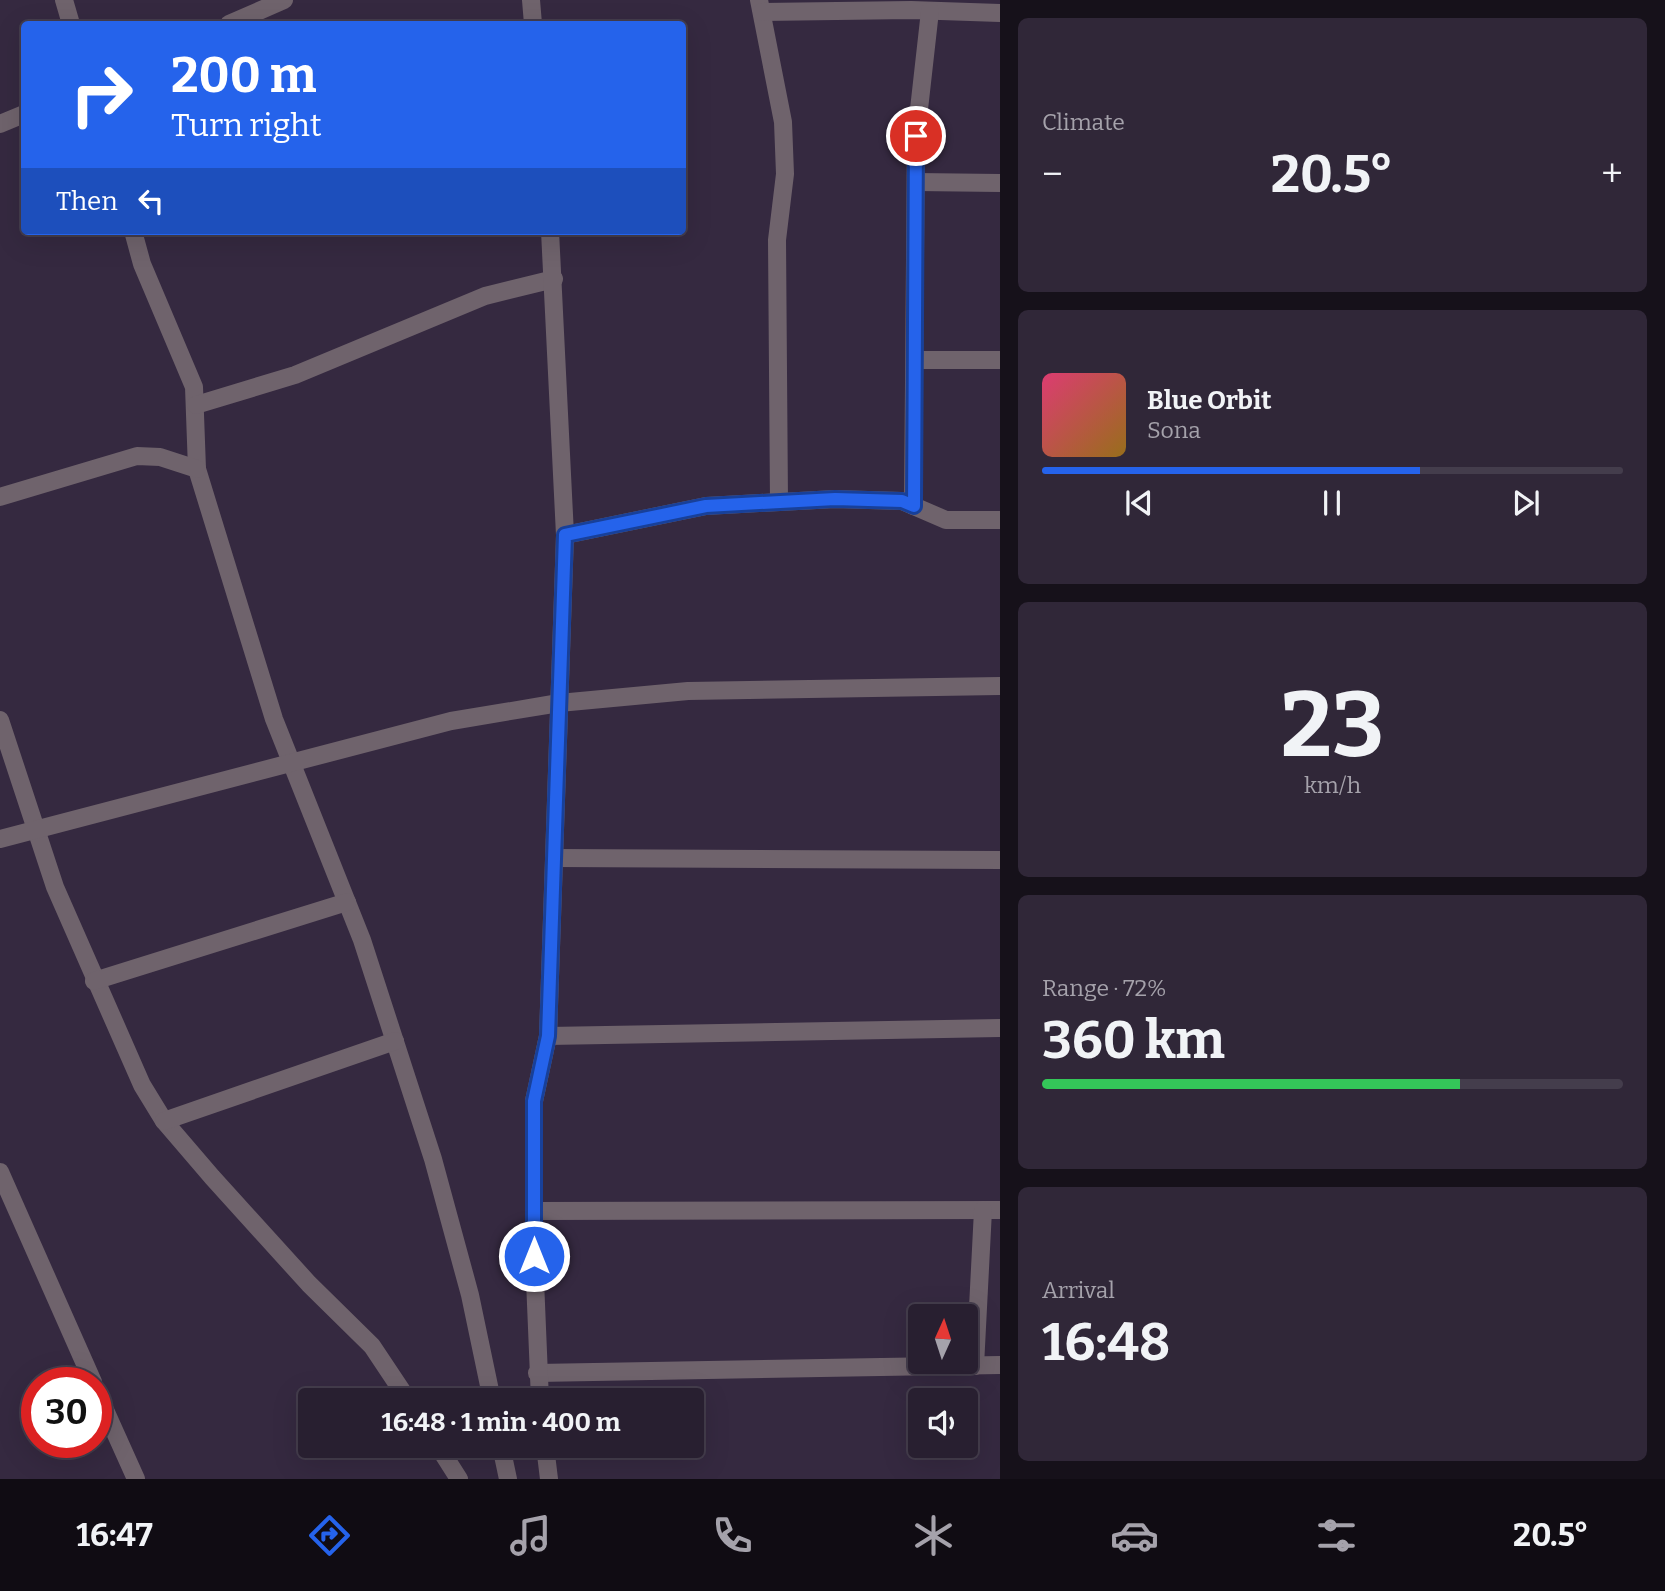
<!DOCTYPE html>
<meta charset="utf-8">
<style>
body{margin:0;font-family:Bitter,serif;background:#302738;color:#f1f3f6;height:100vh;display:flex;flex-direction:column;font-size:26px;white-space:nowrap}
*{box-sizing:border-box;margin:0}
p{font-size:23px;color:#a5a2ab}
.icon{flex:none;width:38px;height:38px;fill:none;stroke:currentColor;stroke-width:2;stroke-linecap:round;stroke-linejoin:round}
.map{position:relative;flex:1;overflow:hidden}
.panel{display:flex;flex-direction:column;gap:18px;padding:18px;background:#16111a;width:665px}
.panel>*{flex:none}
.guide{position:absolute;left:21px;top:21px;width:665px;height:214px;border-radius:7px;box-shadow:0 7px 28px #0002,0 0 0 2px #443d4c;background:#2563eb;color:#fff;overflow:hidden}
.needle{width:46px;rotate:3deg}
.controls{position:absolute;left:908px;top:1304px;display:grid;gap:14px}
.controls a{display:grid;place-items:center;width:70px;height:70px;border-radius:7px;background:#281f30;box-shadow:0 7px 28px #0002,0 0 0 2px #443d4c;font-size:35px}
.speed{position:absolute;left:21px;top:1367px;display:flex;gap:14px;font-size:35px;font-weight:700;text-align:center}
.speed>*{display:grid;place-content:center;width:91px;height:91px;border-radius:50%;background:#281f30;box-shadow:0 7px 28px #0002,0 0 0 2px #443d4c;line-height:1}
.speed .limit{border:10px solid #d22;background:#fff;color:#111}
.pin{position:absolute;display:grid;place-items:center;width:60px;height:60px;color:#fff;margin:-30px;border:4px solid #fff;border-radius:50%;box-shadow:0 2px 7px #0007}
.me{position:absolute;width:77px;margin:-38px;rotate:0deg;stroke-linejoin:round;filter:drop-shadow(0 0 5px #0008)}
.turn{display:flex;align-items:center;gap:24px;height:147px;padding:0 35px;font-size:32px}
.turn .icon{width:91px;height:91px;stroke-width:2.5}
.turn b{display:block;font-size:49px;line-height:60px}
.then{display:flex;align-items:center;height:66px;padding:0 35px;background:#0003;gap:14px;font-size:26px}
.big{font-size:52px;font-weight:700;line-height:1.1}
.panel .widget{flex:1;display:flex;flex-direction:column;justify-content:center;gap:10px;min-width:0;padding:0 24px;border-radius:10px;background:#302738}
.panel .dial{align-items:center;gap:0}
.dial b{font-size:91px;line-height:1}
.song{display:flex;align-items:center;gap:21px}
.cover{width:84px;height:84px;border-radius:10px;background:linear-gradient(135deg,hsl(340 70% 55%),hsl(40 70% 35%))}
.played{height:7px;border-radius:4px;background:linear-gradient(90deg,#2563eb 65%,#443d4c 65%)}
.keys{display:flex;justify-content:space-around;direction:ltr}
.heat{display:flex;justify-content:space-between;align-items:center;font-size:38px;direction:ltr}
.charge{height:10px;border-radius:5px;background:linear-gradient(90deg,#34c759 72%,#443d4c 0)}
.trip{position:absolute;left:298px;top:1388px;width:406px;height:70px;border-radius:7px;background:#281f30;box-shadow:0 7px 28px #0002,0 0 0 2px #443d4c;font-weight:700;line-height:70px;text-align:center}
.dock{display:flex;height:112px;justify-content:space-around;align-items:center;background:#100c13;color:#a5a2ab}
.dock .icon{width:49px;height:49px}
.dock .selected{color:#2563eb}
.dock b{font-size:32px;color:#f1f3f6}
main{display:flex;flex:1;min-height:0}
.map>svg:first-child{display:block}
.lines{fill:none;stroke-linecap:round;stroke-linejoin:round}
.minor{stroke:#6f636c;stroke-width:18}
.route-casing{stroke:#184099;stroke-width:18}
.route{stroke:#2563eb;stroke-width:12}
</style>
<main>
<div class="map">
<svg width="1000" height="1479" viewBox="0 0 1000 1479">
<rect width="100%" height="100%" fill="#352940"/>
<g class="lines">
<!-- minor -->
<g class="minor">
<path d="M64,0L71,24"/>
<path d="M531,0L533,24"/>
<path d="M759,0L783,122L785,174L777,240L779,502"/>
<path d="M762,12L911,10L1000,13"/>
<path d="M229,24L284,0"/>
<path d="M0,124L24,114"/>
<path d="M916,182L1000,183"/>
<path d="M133,231L142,264L194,387L197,469L274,719L362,940L433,1159L470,1295L492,1400"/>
<path d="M915,360H1000"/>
<path d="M196,405L295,375L485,296L554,279"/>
<path d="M0,497L137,456L160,457L197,469"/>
<path d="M913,506L916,136L930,11"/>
<path d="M565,535L706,506L835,499L902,501L946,520H1000"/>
<path d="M0,720L55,887L142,1085L164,1121L212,1177L309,1284L372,1346L408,1400"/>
<path d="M0,839L451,721L559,703L688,691L1000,686"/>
<path d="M554,858L1000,860"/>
<path d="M94,981L347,902"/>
<path d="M548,1036L1000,1028"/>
<path d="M164,1121L395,1041"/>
<path d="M0,1172L93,1382"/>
<path d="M534,1211L1000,1210"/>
<path d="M975,1366L983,1210"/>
<path d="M537,1373L1000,1365"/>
<path d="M96,1390L136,1479"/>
<path d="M540,1400L534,1256V1101L548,1036L565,535L550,231"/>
<path d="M438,1446L459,1479"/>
<path d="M501,1446L508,1479"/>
<path d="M545,1446L549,1479"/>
</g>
</g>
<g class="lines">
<defs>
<path id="route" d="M534,1256V1101L548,1036L565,535L706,506L835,499L902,501L914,506L916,136"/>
</defs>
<!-- route casing -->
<use href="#route" class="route-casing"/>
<!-- route -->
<use href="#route" class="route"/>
</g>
</svg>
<div class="controls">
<a><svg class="needle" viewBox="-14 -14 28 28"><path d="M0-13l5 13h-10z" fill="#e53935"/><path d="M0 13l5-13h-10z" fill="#a5a2ab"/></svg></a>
<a><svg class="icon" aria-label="sound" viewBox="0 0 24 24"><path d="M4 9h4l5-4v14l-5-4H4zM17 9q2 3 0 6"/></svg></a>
</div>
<div class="speed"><div class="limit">30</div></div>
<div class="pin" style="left:916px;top:136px;background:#d93025"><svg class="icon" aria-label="arrive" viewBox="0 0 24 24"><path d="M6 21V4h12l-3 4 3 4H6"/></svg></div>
<svg class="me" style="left:534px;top:1256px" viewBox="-20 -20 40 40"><circle r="17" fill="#2563eb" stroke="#fff" stroke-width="3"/><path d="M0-11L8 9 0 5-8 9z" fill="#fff"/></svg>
<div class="trip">16:48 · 1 min · 400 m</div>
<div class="guide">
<div class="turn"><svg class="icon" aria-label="right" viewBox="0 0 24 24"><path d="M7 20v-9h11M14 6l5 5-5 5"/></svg><div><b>200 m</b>Turn right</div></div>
<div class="then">Then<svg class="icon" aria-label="left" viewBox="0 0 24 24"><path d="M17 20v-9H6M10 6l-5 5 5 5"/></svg></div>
</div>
</div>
<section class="panel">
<div class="widget"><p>Climate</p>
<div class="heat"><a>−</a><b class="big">20.5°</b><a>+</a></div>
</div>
<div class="widget">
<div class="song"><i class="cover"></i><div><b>Blue Orbit</b><p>Sona</p></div></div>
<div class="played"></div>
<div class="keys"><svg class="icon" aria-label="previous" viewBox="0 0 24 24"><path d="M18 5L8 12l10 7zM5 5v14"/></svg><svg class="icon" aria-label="pause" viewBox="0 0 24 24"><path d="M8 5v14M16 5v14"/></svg><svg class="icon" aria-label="next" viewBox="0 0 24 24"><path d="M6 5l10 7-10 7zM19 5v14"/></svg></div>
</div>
<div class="widget dial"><b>23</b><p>km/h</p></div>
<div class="widget"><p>Range · 72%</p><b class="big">360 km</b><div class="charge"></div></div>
<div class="widget"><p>Arrival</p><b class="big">16:48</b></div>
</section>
</main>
<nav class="dock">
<b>16:47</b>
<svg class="icon selected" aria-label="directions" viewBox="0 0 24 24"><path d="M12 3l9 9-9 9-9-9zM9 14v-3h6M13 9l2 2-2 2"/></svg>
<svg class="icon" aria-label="music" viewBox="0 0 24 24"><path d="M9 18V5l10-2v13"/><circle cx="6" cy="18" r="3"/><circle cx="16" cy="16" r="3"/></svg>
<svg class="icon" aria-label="phone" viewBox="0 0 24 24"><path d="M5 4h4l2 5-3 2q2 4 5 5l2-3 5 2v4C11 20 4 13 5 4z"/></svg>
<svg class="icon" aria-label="climate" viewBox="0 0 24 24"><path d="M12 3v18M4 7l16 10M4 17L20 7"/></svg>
<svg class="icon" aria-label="car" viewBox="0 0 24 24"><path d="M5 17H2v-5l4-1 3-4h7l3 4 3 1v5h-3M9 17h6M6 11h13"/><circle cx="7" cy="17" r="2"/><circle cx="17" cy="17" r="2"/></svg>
<svg class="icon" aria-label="filters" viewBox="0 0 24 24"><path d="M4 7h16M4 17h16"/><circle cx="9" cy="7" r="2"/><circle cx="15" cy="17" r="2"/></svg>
<b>20.5°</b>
</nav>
